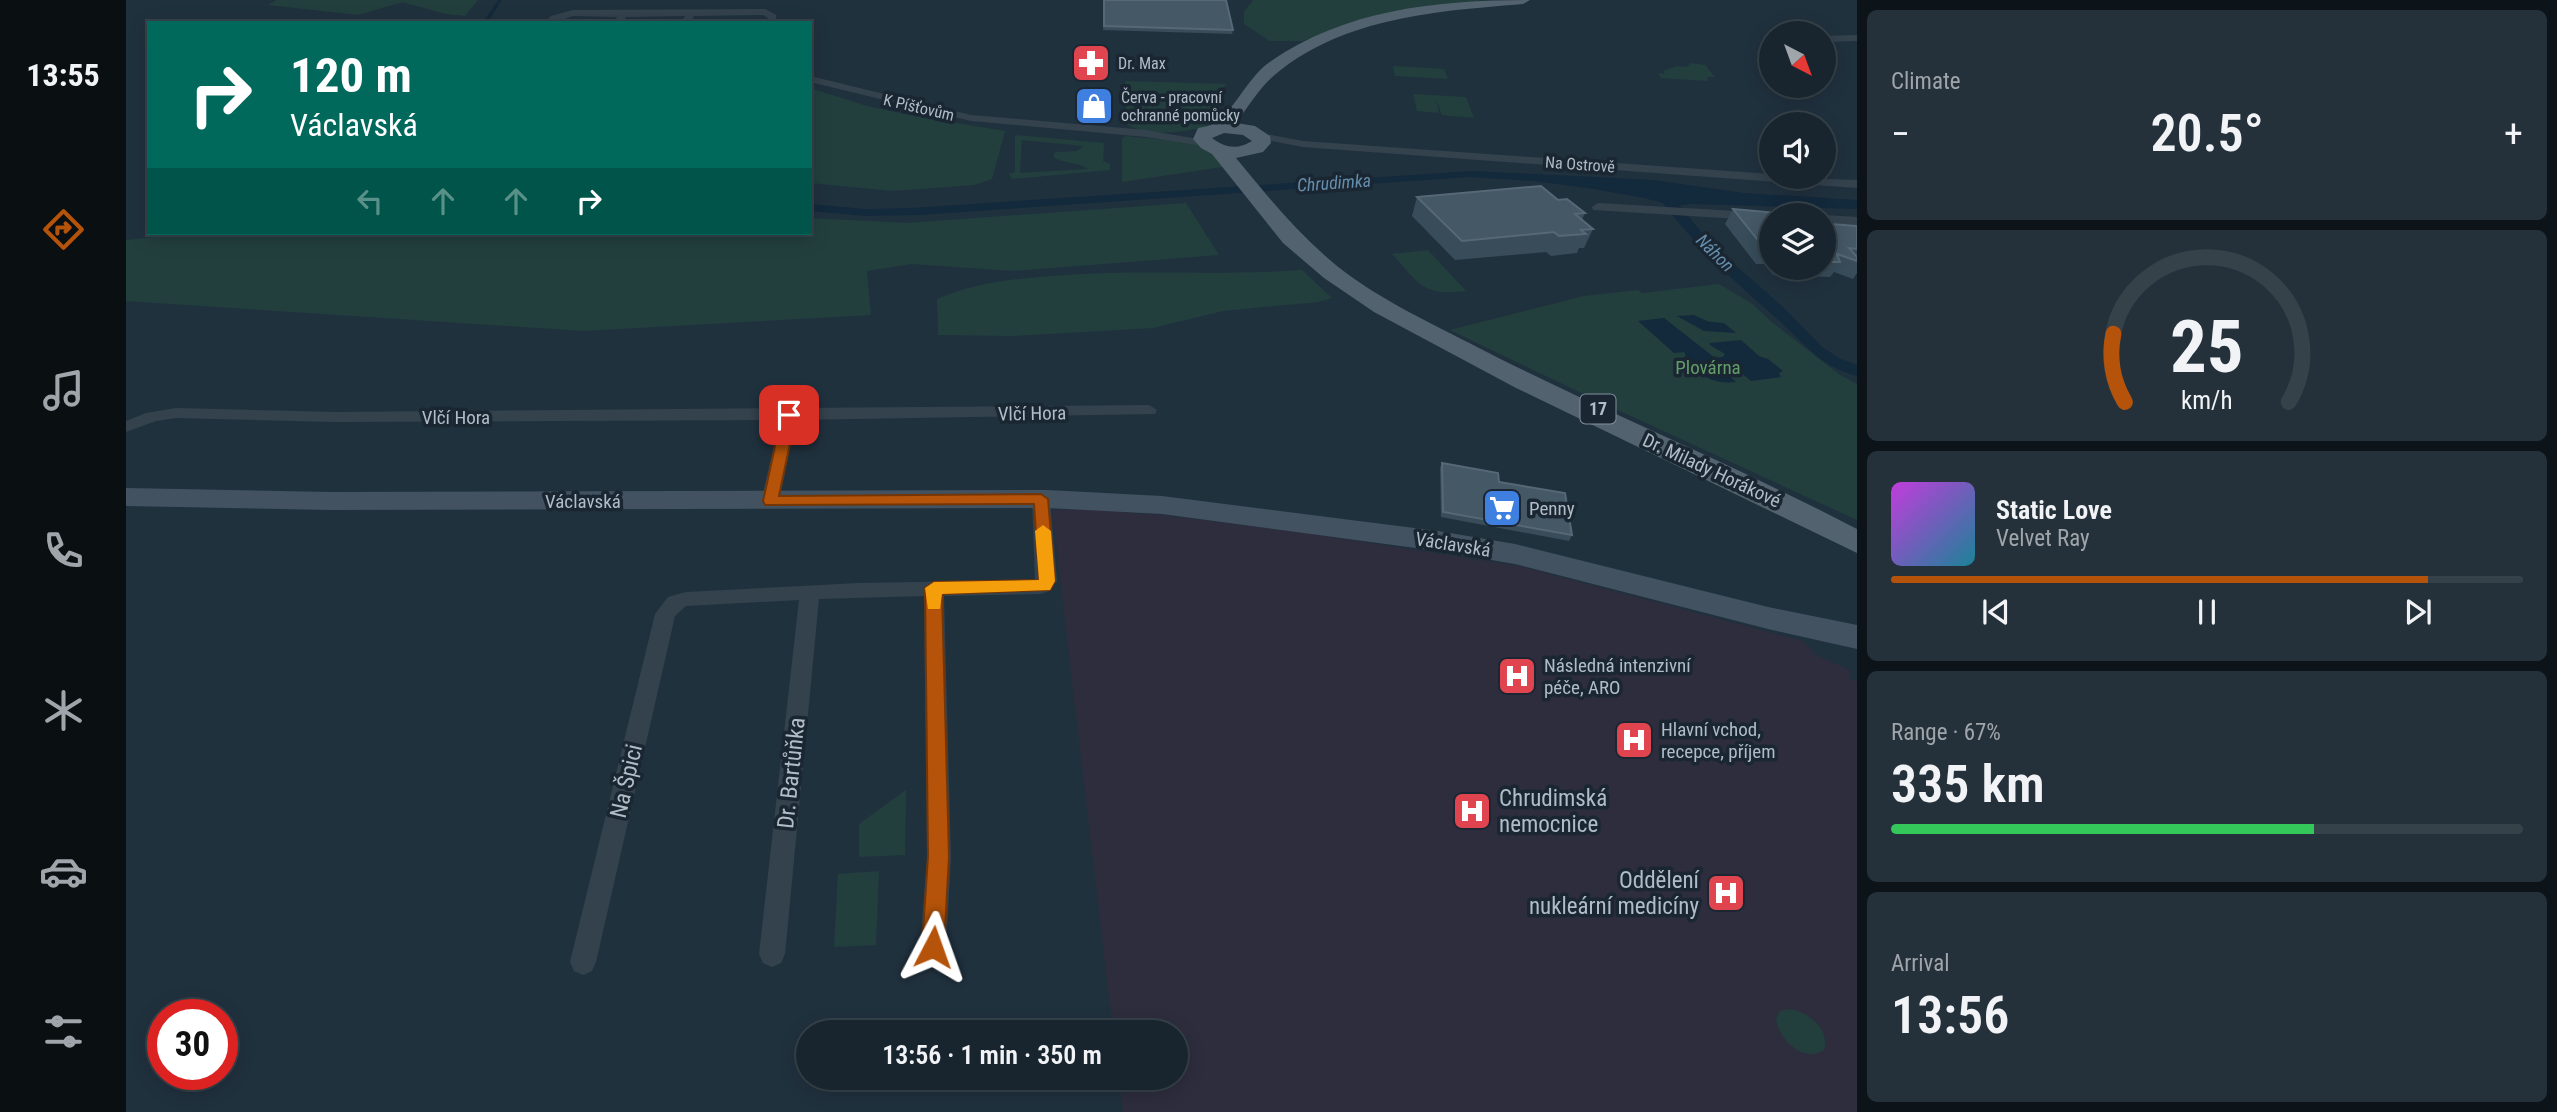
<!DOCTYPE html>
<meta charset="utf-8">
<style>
body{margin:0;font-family:"Roboto Condensed",sans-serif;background:#25313a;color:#f1f3f6;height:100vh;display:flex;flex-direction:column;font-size:26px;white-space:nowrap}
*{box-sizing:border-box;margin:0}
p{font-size:23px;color:#9fa5aa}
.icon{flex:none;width:38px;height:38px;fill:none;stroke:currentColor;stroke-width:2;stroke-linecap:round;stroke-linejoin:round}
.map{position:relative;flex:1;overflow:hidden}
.panel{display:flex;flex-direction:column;gap:10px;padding:10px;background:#0d1419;width:700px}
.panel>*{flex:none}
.hud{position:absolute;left:21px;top:21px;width:665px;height:214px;border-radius:0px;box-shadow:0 4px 18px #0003,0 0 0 2px #36424a;background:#00695c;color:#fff;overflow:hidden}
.needle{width:46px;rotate:139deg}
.buttons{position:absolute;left:1633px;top:21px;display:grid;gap:14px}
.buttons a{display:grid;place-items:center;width:77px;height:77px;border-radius:50%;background:#18252e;box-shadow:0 4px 18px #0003,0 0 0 2px #36424a;font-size:35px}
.speed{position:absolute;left:21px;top:999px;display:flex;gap:14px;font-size:35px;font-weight:700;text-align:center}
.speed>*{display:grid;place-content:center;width:91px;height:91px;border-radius:50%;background:#18252e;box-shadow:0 4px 18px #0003,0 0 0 2px #36424a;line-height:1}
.speed .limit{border:10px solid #d22;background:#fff;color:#111}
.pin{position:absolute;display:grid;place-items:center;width:60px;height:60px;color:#fff;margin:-30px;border-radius:14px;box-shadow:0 4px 10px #0006}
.me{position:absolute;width:77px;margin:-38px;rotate:4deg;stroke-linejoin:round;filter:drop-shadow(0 0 5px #0008)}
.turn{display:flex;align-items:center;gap:24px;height:147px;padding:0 28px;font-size:32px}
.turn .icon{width:91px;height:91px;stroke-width:2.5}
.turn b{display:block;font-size:49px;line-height:60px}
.lanes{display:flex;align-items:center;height:66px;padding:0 28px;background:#0003;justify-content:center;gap:35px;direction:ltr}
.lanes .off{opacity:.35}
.big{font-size:52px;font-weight:600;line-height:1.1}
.panel .tile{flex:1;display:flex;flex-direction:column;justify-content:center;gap:10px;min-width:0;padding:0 24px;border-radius:10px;background:#25313a}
.panel .dial{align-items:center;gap:0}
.dial svg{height:182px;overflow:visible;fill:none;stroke:#36424a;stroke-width:7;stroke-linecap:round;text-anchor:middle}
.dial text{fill:#f1f3f6;stroke:none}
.song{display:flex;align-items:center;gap:21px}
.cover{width:84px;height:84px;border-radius:10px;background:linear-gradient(135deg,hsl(290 70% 55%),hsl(190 70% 35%))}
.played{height:7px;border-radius:4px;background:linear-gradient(90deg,#b45309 85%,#36424a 85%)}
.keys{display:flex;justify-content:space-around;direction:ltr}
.heat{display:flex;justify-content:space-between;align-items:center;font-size:38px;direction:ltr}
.charge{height:10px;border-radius:5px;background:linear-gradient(90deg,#34c759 67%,#36424a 0)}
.trip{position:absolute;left:670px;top:1020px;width:392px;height:70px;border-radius:35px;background:#18252e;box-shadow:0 4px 18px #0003,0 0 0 2px #36424a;font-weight:600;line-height:70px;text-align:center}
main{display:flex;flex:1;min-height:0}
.dock{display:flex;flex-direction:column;width:126px;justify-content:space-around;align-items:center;background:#0a0f12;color:#9fa5aa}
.dock .icon{width:49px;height:49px}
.dock .selected{color:#b45309}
.dock b{font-size:32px;color:#f1f3f6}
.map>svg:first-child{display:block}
.medical{fill:#2d2d3e}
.green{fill:#223f3e;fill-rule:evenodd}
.water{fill:#13293c}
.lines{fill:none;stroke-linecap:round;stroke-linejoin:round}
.stream{stroke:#13293c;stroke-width:3.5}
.canal{fill:#13293c;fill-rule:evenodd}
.street{fill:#34424e;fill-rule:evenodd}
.secondary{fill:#425261;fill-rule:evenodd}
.primary{fill:#52626e;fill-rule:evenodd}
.wall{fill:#384c5a}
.building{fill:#455866;stroke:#566876;stroke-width:2}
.route{fill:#b45309;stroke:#753606;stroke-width:2}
.slow{fill:#f59e0b}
.labels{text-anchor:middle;stroke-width:7;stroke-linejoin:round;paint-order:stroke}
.far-poi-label{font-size:16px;fill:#b0bdc9;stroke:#1a2732;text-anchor:start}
.far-street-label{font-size:16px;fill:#b0bdc9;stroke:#1a2732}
.far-water-label{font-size:18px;font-style:italic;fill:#658dac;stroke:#1a2732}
.shield{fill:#1a2732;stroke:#83909c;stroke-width:2}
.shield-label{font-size:18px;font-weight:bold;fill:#b0bdc9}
.park-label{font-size:19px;fill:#649d69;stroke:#1a2732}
.street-label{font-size:19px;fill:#b0bdc9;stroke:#1a2732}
.poi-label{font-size:19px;fill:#b0bdc9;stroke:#1a2732;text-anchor:start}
.near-street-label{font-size:23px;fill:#b0bdc9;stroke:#1a2732}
.near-poi-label{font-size:23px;fill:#b0bdc9;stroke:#1a2732;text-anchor:start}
</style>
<main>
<nav class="dock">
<b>13:55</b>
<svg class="icon selected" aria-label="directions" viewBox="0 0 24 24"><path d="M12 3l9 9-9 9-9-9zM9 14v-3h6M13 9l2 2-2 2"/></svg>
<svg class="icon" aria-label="music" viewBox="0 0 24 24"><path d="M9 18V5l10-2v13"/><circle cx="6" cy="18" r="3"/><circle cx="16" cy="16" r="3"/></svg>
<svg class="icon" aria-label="phone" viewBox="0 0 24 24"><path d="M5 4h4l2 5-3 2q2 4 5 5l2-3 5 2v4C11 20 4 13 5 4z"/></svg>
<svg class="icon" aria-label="climate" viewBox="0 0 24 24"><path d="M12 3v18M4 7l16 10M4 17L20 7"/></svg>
<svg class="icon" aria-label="car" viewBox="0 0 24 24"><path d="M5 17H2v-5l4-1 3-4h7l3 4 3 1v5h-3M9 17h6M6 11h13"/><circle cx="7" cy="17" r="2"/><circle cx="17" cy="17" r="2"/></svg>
<svg class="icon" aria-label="filters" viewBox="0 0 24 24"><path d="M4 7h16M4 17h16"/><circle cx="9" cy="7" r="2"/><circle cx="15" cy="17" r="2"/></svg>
</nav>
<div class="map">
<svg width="1731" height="1112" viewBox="0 0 1731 1112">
<rect width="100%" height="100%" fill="#20313e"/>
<!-- medical -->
<path class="medical" d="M957,509L1036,515L1179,533L1393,566L1677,641L1685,649L1686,653L1725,671L1723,678L1731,682V1112H997L993,1078H1050V1032H987L926,510Z"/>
<!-- green -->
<g class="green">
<path d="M151,0H352L339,16L319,14L277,2L232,15L142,5Z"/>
<path d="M1127,0H1359L1249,17L1177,41H1144L1118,24V12Z"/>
<path d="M1565,63L1579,65L1589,77H1581L1583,81L1535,78L1532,73L1539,74L1537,71L1551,66L1561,67Z"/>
<path d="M1267,66L1318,69L1322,79L1269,76Z"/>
<path d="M999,81L1100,84L1090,99L1095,117L1099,118C1083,131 1013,141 1000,122Z"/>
<path d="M684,88L741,106L788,116L879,131L866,179L848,185L767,191L684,183Z"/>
<path d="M1287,94L1340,97L1348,118L1316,115L1310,100L1313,113L1291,111Z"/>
<path d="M889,135L978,143L977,161L984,164V170L886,179L883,174L889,172ZM896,140L958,146L951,151L929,152L927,157C937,164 951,161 962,169L894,173Z"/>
<path d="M1000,136L1071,143L1103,166L996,182V138Z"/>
<path d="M1060,203L1093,255L887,271L786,264L741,271L745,315L457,331L0,301V240L67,233H684V218L780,223Z"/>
<path d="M1302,250L1340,291C1295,296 1294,284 1266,254Z"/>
<path d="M1176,270L1206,298L1192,302L1097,311L1027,328L886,336L812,335L811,299C847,283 885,279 925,276C1009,269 1092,276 1176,270Z"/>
<path d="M1593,284L1625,303L1647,323L1714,375L1731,384V520L1468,399L1324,330L1458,296L1512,290L1516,293Z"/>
<path d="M780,790L779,855L733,857V824Z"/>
<path d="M753,871L750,945L708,947L712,874Z"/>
<path d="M1663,1009C1682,1012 1704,1028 1698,1050C1677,1064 1652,1039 1650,1018L1654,1011Z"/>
</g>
<!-- water -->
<g class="water">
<path d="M1346,171L1527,180L1618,193L1731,200V209L1566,204L1549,206L1518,198L1468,189L1407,181L1344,177L793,215L739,216L684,211V204L740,209L785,208Z"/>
<path d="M1568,315C1585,323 1579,321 1598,323L1610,333L1578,331L1551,316Z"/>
<path d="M1538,318L1589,358L1597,357L1599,354L1584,345V343L1615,340L1633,356L1642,359L1657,371L1653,373L1655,377L1625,381L1613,371L1601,374L1610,382C1586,385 1573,374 1555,359L1560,356L1558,352L1548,353L1512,321Z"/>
</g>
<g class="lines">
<!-- stream -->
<path class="stream" d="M359,23L374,0"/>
<!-- canal -->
<path class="canal" d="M1537,190L1542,191L1584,243L1657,307L1696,347L1713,358L1731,365V376C1690,366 1673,336 1642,311C1601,275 1562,238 1530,194Z"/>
<!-- street -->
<g class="street">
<path d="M639,9L650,15V23H640L642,18L637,15L568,16L565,23H555L559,16L500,17L496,23H487L491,17L447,16L428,23H418L425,16L447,10Z"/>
<path d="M1731,35V41L1698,42V36Z"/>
<path d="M684,76L845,115L1020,130L1078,140L1084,143L1078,146L1020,137L845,121L684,82Z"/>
<path d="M1134,133L1177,141L1645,174V177L1731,180V188L1177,147L1130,138V134Z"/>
<path d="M1472,203L1645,213L1650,215H1645V221L1467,210L1466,207Z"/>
<path d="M1697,215H1698L1731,217V225L1698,223Z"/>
<path d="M1023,405L1031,410L1029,414L670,420L653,501L644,507L635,501L654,420L210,422L50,418L30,421L0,432V421L20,413L50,408L210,412Z"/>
<path d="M915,493L924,499L931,581L921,592L914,594L818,596L825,857L820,947L816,956L807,960L798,956L794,947L801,857L798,596L693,599L659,954L655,963L646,967L637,963L633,954L673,600L560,606L549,616L470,962L466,971L457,975L448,971L444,962L529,614L542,597L560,592L733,583L909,580L906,499Z"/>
</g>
<!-- secondary -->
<path class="secondary" d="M0,488L204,492L921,490L1036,496L1312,531L1389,544L1642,607L1731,625V649L1642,629L1389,564L1312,551L1036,514L921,508L204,510L0,506Z"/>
<!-- primary -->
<path class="primary" d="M1404,0L1397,4C1312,11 1220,17 1151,73C1134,86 1123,106 1110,123L1129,126L1144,136L1145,143L1137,152L1110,158C1142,197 1172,234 1211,266C1254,300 1305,323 1353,348C1477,412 1607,464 1731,529V553L1390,388L1248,312L1198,278L1157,243L1086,154L1075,148L1067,139L1072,128C1077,127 1083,126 1088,124C1103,117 1123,77 1141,64C1217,9 1313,0 1404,0ZM1098,133L1117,135L1126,141C1112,150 1099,148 1086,138Z"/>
</g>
<!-- wall -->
<g class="wall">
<path d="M978,0L1107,30L1106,34L977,30Z"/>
<path d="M1291,197L1432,200L1459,213L1456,220L1467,229L1458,248H1453L1451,253L1425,256L1420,252L1329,260L1286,216Z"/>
<path d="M1607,209L1645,215V268H1698V219L1705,224L1731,226V273L1727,279L1708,272L1704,277L1647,275L1638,264H1630L1599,224Z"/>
<path d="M1316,463L1373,482L1446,535L1443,541L1315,517L1314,468Z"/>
</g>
<!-- building -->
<g class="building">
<path d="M978,0H1100L1107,30L978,26Z"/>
<path d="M1415,186L1432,200L1441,199L1459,213L1449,214L1467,229L1455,230L1460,234L1433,236L1428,232L1336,241L1291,197Z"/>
<path d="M1607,209L1672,215H1645V249H1639Z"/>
<path d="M1698,219L1705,224L1731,226V249L1723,248L1731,257V261L1711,254L1714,262H1698Z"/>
<path d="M1316,463L1372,473L1373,482L1439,493L1446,535L1317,512Z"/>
</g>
<!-- route -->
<path class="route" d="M663,411L670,415L653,496L915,494L922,499L929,581L924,590L816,594L823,856L818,947L815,954L807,958L799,954L796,947L802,856L799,588L808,582L913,580L908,504L639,505L637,501L656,415Z"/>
<!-- slow -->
<path class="slow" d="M917,525L925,531L929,581L924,590L816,594L814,609H802L799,588L808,582L913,580L909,531Z"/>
<!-- icons -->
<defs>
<symbol id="pharmacy-square" viewBox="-11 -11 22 22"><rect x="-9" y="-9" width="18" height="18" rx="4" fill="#e0444e" stroke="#1a2732"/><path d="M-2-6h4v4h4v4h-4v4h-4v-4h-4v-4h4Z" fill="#fff"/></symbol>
<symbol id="shop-square" viewBox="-11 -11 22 22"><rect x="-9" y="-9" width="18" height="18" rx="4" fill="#3f7fe0" stroke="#1a2732"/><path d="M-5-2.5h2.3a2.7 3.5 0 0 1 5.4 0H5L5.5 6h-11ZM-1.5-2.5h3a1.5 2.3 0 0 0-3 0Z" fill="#fff"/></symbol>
<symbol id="supermarket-square" viewBox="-11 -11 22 22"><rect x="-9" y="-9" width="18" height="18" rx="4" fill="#3f7fe0" stroke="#1a2732"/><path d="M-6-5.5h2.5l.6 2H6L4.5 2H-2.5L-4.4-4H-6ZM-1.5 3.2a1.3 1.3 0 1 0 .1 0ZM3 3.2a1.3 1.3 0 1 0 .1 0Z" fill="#fff"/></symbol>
<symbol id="hospital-square" viewBox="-11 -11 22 22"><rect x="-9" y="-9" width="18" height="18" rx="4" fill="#e0444e" stroke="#1a2732"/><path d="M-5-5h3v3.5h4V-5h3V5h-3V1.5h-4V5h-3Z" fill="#fff"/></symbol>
</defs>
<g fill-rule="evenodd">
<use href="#pharmacy-square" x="943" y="41" width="44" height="44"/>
<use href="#shop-square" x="946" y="84" width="44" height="44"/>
<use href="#supermarket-square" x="1354" y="486" width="44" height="44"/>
<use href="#hospital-square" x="1369" y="654" width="44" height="44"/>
<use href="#hospital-square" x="1486" y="718" width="44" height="44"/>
<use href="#hospital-square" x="1324" y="789" width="44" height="44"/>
<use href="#hospital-square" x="1578" y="871" width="44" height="44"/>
</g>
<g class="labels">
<!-- far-poi labels -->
<g class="far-poi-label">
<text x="992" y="69">Dr. Max</text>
<text x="995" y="103">Červa - pracovní<tspan x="995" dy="18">ochranné pomůcky</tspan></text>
</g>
<!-- far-street labels -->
<g class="far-street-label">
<text transform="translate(793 107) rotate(13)" y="6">K Píšťovům</text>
<text transform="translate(1454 164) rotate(4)" y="6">Na Ostrově</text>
</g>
<!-- far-water labels -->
<g class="far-water-label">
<text transform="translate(1208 183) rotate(-4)" y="6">Chrudimka</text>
<text transform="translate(1589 253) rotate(45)" y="6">Náhon</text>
</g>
<!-- shield labels -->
<rect class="shield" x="1454.5" y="394.5" width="35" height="29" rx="5"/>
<g class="shield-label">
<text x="1472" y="415">17</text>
</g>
<!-- park labels -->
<g class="park-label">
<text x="1582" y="374">Plovárna</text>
</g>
<!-- street labels -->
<g class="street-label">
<text transform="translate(906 413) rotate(-1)" y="7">Vlčí Hora</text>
<text x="330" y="424">Vlčí Hora</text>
<text transform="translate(1586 470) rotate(25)" y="7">Dr. Milady Horákové</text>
<text x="457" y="508">Václavská</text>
<text transform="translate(1327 544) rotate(9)" y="7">Václavská</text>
</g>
<!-- poi labels -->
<g class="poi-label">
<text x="1403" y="515">Penny</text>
<text x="1418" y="672">Následná intenzivní<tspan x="1418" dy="22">péče, ARO</tspan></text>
<text x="1535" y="736">Hlavní vchod,<tspan x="1535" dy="22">recepce, příjem</tspan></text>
</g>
<!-- near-street labels -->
<g class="near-street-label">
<text transform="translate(665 773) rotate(-84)" y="8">Dr. Bartůňka</text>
<text transform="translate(500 781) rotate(-77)" y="8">Na Špici</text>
</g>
<!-- near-poi labels -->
<g class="near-poi-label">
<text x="1373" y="806">Chrudimská<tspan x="1373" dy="26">nemocnice</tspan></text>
<text x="1573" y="888" text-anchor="end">Oddělení<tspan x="1573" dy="26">nukleární medicíny</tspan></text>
</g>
</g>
</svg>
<div class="buttons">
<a><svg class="needle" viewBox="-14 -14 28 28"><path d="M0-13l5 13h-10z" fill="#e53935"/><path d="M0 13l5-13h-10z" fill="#9fa5aa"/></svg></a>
<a><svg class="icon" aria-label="sound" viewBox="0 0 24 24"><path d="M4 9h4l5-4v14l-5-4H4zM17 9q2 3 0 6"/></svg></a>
<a><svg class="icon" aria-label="layers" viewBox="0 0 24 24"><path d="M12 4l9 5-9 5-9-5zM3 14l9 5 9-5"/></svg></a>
</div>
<div class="speed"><div class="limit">30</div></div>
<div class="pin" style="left:663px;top:415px;background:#d93025"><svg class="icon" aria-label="arrive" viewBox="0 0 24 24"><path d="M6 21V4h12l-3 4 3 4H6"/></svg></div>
<svg class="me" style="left:807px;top:947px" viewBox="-20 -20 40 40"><path d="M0-17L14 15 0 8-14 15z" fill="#b45309" stroke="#fff" stroke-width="4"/></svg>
<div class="trip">13:56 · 1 min · 350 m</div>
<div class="hud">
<div class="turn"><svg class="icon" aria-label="right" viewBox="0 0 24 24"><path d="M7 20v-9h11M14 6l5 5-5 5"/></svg><div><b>120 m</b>Václavská</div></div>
<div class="lanes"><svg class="icon off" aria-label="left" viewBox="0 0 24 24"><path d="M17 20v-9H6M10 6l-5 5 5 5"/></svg><svg class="icon off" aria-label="ahead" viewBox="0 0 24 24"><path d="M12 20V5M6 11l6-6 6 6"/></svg><svg class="icon off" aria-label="ahead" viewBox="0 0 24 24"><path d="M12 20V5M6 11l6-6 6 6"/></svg><svg class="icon" aria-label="right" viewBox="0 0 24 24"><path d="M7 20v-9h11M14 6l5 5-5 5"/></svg></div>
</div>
</div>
<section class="panel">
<div class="tile"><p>Climate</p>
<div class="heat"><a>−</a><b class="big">20.5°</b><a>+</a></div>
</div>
<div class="tile dial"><svg viewBox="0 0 100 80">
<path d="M14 69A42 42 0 1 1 86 69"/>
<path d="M14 69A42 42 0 0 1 9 39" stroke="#b45309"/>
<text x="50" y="56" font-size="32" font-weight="700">25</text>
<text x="50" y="72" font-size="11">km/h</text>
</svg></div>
<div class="tile">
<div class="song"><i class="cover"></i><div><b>Static Love</b><p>Velvet Ray</p></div></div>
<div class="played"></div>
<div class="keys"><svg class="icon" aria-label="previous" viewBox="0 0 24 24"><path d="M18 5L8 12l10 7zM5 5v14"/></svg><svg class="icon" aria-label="pause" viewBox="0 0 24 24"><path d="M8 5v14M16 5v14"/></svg><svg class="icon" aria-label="next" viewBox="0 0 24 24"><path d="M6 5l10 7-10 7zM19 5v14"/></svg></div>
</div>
<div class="tile"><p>Range · 67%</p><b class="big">335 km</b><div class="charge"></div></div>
<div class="tile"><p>Arrival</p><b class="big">13:56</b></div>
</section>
</main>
